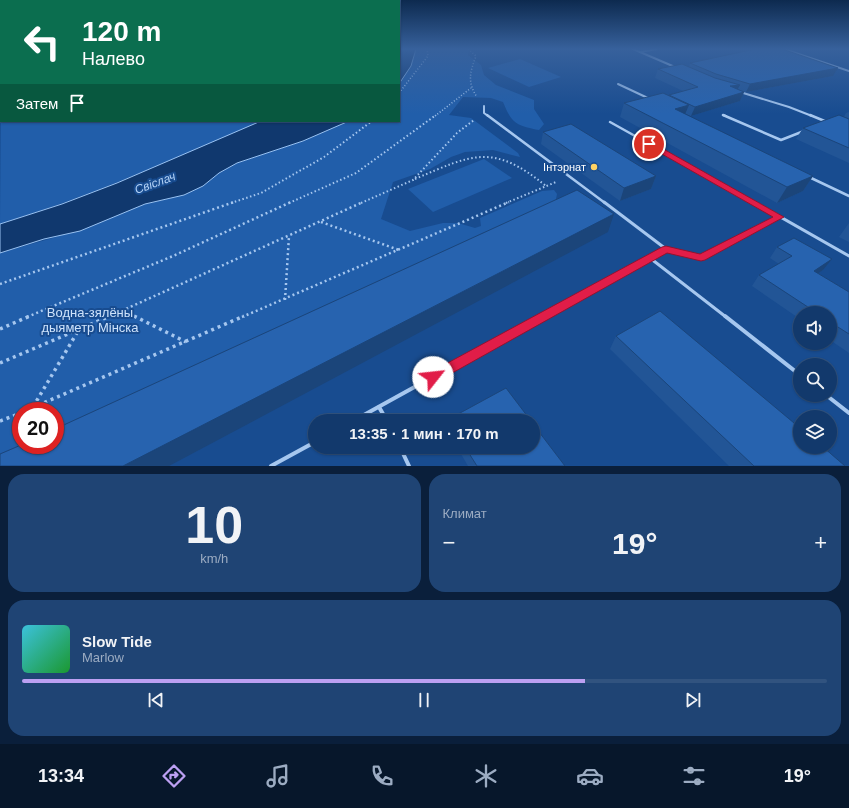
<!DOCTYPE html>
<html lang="ru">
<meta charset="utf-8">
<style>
body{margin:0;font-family:Arial,sans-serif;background:#1f4474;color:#f1f3f6;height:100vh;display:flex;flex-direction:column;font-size:15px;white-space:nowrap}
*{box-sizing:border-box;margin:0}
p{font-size:13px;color:#9cacc2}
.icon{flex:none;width:22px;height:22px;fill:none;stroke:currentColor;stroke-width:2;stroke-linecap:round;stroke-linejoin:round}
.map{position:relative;height:466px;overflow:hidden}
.details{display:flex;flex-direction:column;gap:8px;padding:8px;background:#0a1f3b;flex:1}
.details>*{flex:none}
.banner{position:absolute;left:0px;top:0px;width:400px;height:122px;box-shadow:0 1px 3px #0004,0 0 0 1px #31537f;background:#0b6e4f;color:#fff;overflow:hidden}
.controls{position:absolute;left:793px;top:306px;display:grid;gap:8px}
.controls a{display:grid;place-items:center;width:44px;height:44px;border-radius:50%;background:#12396c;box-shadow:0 1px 3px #0004,0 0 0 1px #31537f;font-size:20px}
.speed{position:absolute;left:12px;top:402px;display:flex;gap:8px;font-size:20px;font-weight:700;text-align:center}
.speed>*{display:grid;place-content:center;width:52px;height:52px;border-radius:50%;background:#12396c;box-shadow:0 1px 3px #0004,0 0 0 1px #31537f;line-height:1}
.speed .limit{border:6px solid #d22;background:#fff;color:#111}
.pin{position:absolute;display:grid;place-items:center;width:34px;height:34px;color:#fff;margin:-17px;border:2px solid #fff;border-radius:50%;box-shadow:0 1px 4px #0007}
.me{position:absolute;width:44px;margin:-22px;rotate:61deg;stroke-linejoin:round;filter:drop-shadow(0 0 3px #0008)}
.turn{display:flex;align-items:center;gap:14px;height:84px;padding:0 16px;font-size:18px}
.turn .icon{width:52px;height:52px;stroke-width:2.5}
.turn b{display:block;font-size:28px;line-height:34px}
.then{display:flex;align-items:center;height:38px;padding:0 16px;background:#0003;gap:8px;font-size:15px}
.big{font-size:30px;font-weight:800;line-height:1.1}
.details .card{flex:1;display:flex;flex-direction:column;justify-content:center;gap:6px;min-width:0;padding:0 14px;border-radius:16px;background:#1f4474}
.details .dial{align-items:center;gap:0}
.dial b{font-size:52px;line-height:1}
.song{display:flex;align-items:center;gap:12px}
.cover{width:48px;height:48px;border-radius:6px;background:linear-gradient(135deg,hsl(190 70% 55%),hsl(130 70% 35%))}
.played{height:4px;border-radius:2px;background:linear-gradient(90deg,#bca0f2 70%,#31537f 70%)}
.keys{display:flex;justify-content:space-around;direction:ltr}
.heat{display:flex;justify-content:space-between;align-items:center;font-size:22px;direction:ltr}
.details .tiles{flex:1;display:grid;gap:8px;grid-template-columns:1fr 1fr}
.card:last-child{grid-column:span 2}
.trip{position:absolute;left:308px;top:414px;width:232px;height:40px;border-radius:20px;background:#12396c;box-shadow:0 1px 3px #0004,0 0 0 1px #31537f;font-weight:800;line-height:40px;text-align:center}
.menu{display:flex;height:64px;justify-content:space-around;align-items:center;background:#07172b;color:#9cacc2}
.menu .icon{width:28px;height:28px}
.menu .selected{color:#bca0f2}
.menu b{font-size:18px;color:#f1f3f6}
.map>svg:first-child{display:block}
.green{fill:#215eaa}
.water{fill:#10386e;stroke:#99c2f2}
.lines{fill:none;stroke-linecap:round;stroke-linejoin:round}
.path-far3{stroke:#a6c7ef;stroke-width:1.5;stroke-dasharray:1 2;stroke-linecap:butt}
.path-far2{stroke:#a6c7ef;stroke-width:2;stroke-dasharray:1.5 2.5;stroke-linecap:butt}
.path-far1{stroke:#a6c7ef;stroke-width:2.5;stroke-dasharray:2 3;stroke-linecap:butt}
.path{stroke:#a6c7ef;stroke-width:3.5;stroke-dasharray:3 4;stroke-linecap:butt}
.lane-far3{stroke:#a6c7ef;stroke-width:2}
.lane-far2{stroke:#a6c7ef;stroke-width:2.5}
.lane-far1{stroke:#a6c7ef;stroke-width:3}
.lane{stroke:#a6c7ef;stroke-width:4}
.wall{fill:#225596}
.shaded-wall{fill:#1b457a}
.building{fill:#2763af;stroke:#1b457a}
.route{fill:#e11d48;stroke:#92132f}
.poi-dot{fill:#ffd365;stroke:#184c90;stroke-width:1.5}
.labels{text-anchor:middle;stroke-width:4;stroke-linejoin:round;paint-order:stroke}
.poi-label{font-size:11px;fill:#fff;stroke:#184c90;text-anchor:end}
.water-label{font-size:12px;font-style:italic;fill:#b2d1f6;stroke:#184c90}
.near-park-label{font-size:13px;fill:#cde2fb;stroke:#184c90}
</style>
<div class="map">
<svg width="849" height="466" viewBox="0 0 849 466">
<rect width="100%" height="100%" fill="#184c90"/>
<!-- green -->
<g class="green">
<path d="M416,49H469L468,55L481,65L484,75L496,85L534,100V109L544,124L539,130C516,125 512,124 503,102L491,98L463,97L449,115L471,118L518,153L520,157L493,150L465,152L451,157L430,169L393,182L381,219L410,231L443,223H458L475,228L481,226L480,218L542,191L554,190L557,194L555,204L502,231L482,233L467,245L55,431V411H21V445L0,455V253L56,237L145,204L184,195L203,186L219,173L237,163L303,141L349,121H399V84L404,78Z"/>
<path d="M520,59L561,77L529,87L488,68Z"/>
<path d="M1,83V121H261C175,159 90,196 0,224Z"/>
<path d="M484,159L512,178L433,212L408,189Z"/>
</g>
<!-- water -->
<g class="water">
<path d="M399,49H416L411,66L399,84Z"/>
<path d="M261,121H349L303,141L237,163L219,173L203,186L184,195L145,204L80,231L44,239L0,253V224L62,204L117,183Z"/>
</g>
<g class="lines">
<!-- path-far3 -->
<g class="path-far3">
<path d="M468,49L476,56C470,72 467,82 477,97"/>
<path d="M399,93L428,56L427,49"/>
<path d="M435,116L471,88"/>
</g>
<!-- path-far2 -->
<g class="path-far2">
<path d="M415,179C473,154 493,143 546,186"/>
<path d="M231,203L261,193L324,157L372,121"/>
<path d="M289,203L356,173L436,115"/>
<path d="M361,203L413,180L457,133L474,120"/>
<path d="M506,203L556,182"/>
</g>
<!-- path-far1 -->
<g class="path-far1">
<path d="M321,222L399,250"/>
<path d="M0,284L234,202"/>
<path d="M285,300L289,236"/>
<path d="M123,311L136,317"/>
<path d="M27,317L173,256L291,202"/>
<path d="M108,317L363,202"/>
<path d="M242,317L509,202"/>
</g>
<!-- path -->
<g class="path">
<path d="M134,316L186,342"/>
<path d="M0,329L30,316"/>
<path d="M0,363L110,316"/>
<path d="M33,407L78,331"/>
<path d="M25,411L244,316"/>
<path d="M0,421L21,413"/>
</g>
<!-- lane-far3 -->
<g class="lane-far3">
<path d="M633,49L675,67"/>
<path d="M784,49L849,71"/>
<path d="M640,52L657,49"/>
<path d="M618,84L650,99"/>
<path d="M740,92L789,107L812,116"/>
<path d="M484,106V113L488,116"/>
<path d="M723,115L726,116"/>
</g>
<!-- lane-far2 -->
<g class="lane-far2">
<path d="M487,115L605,203"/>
<path d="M723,115L781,140L804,131"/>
<path d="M810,115L827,122"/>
<path d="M610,122L755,203"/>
<path d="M809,177L849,196"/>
</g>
<!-- lane-far1 -->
<g class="lane-far1">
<path d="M604,202L666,249L701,257L780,217"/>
<path d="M754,202L849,256"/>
<path d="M650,258L726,317"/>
<path d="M541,317L666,249"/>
</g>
<!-- lane -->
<g class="lane">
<path d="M725,316L800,375"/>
<path d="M826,395L849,413"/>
<path d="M379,407L387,421"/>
<path d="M353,421L543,316"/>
<path d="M400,447L409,466"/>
<path d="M271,466L315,442"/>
</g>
</g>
<!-- wall -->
<g class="wall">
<path d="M690,63L833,76L746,92L737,89L744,92L740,101L691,116L685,114L813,176L803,191L777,203L620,117L624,103L669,95L683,91L655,78L658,69L689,67Z"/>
<path d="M849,112V163L796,139L803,128L844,117L846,113Z"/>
<path d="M543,132L656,176L651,189L620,201L541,144Z"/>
<path d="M849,223V242L839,237Z"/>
<path d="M777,247L823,270L818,273L849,292V353L830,340V313H800V319L752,286L759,275L779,264L770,258Z"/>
<path d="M616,336L845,466H729L610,349Z"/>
<path d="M457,447H533L565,466H468Z"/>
</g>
<!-- shaded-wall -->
<g class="shaded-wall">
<path d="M838,68L833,76L746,92L750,84Z"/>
<path d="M740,85L735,94L730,86Z"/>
<path d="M744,92L740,101L691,116L695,107Z"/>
<path d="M689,105L683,119L675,109Z"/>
<path d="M656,176L651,189L620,201L624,188Z"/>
<path d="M813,176L803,191L777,203L787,187Z"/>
<path d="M614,214L608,232L169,466H123Z"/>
<path d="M832,259L823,270L805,282L814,271Z"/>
</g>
<!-- building -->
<g class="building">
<path d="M755,49H782L838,68L750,84L716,74L690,63Z"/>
<path d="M682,64L715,78L740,85L730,86L744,92L695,107L669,95L698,87L658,69Z"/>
<path d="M663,93L689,105L675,109L813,176L787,187L624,103Z"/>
<path d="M839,115L849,119V148L803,128Z"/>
<path d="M571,124L656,176L624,188L543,132Z"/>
<path d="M577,190L614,214L123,466H0V454L21,445H55V429Z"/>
<path d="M794,238L832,259L814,271L849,292V334L830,322V313H817L759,275L792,256L777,247Z"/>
<path d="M660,311L800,428V447H823L845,466H754L616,336Z"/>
<path d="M506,388L531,421H450L449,419Z"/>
<path d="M533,424L565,466H477L465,447H533Z"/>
</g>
<!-- sky -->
<linearGradient id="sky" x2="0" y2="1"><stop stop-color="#0d2a4f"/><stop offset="0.43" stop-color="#37619c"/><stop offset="1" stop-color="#37619c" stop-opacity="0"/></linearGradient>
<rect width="849" height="114" fill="url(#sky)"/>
<!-- route -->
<path class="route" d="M646,142H651L784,217L705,260L701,261L667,253L438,381L433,382L429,381L427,377L429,373L662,247L666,246L700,254L773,217L646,145Z"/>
<!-- markers -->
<circle class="poi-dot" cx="594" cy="167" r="4"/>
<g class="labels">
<!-- poi labels -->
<g class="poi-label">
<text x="586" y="171">Інтэрнат</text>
</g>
<!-- water labels -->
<g class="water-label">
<text transform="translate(155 183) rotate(-20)" y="4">Свіслач</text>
</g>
<!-- near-park labels -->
<g class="near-park-label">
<text x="90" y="317">Водна-зялёны<tspan x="90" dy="15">дыяметр Мінска</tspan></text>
</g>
</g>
</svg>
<div class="controls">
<a><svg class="icon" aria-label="sound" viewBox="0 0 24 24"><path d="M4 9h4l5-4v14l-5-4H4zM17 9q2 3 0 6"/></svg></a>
<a><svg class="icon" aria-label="search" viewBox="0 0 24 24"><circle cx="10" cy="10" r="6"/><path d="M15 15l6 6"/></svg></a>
<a><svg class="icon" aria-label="layers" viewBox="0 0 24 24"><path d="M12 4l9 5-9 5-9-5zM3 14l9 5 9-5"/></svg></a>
</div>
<div class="speed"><div class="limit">20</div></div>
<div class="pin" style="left:649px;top:144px;background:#d93025"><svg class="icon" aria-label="arrive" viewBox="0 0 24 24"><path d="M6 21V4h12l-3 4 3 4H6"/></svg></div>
<svg class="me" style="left:433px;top:377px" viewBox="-20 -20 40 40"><circle r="19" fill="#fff"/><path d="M0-13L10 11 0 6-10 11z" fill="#e11d48"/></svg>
<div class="trip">13:35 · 1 мин · 170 m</div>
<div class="banner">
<div class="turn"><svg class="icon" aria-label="left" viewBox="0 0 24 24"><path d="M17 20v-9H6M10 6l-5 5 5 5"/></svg><div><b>120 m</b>Налево</div></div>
<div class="then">Затем<svg class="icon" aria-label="arrive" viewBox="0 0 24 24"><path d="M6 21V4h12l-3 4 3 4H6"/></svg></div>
</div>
</div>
<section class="details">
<div class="tiles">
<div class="card dial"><b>10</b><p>km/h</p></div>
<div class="card"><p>Климат</p>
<div class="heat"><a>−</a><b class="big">19°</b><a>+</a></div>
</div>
<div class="card">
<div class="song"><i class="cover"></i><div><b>Slow Tide</b><p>Marlow</p></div></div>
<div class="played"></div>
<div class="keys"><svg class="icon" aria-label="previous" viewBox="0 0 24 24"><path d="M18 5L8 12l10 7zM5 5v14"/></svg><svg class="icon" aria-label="pause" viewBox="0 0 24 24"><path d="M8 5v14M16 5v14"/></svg><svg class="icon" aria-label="next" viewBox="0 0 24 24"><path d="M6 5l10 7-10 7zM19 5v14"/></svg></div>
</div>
</div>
</section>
<nav class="menu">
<b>13:34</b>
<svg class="icon selected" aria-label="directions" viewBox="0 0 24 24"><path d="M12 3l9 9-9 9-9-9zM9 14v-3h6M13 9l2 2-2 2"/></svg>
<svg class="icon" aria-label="music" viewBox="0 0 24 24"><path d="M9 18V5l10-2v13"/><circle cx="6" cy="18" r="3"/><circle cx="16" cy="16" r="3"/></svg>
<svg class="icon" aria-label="phone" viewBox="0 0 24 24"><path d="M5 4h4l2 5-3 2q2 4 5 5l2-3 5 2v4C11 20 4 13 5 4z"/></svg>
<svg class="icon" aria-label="climate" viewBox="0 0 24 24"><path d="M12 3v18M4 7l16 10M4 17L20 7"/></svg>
<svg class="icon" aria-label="car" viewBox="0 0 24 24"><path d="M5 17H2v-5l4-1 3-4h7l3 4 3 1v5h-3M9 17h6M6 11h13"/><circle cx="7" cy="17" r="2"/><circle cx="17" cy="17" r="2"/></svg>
<svg class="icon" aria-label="filters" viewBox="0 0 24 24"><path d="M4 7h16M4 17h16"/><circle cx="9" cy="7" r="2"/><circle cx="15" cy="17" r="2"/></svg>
<b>19°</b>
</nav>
